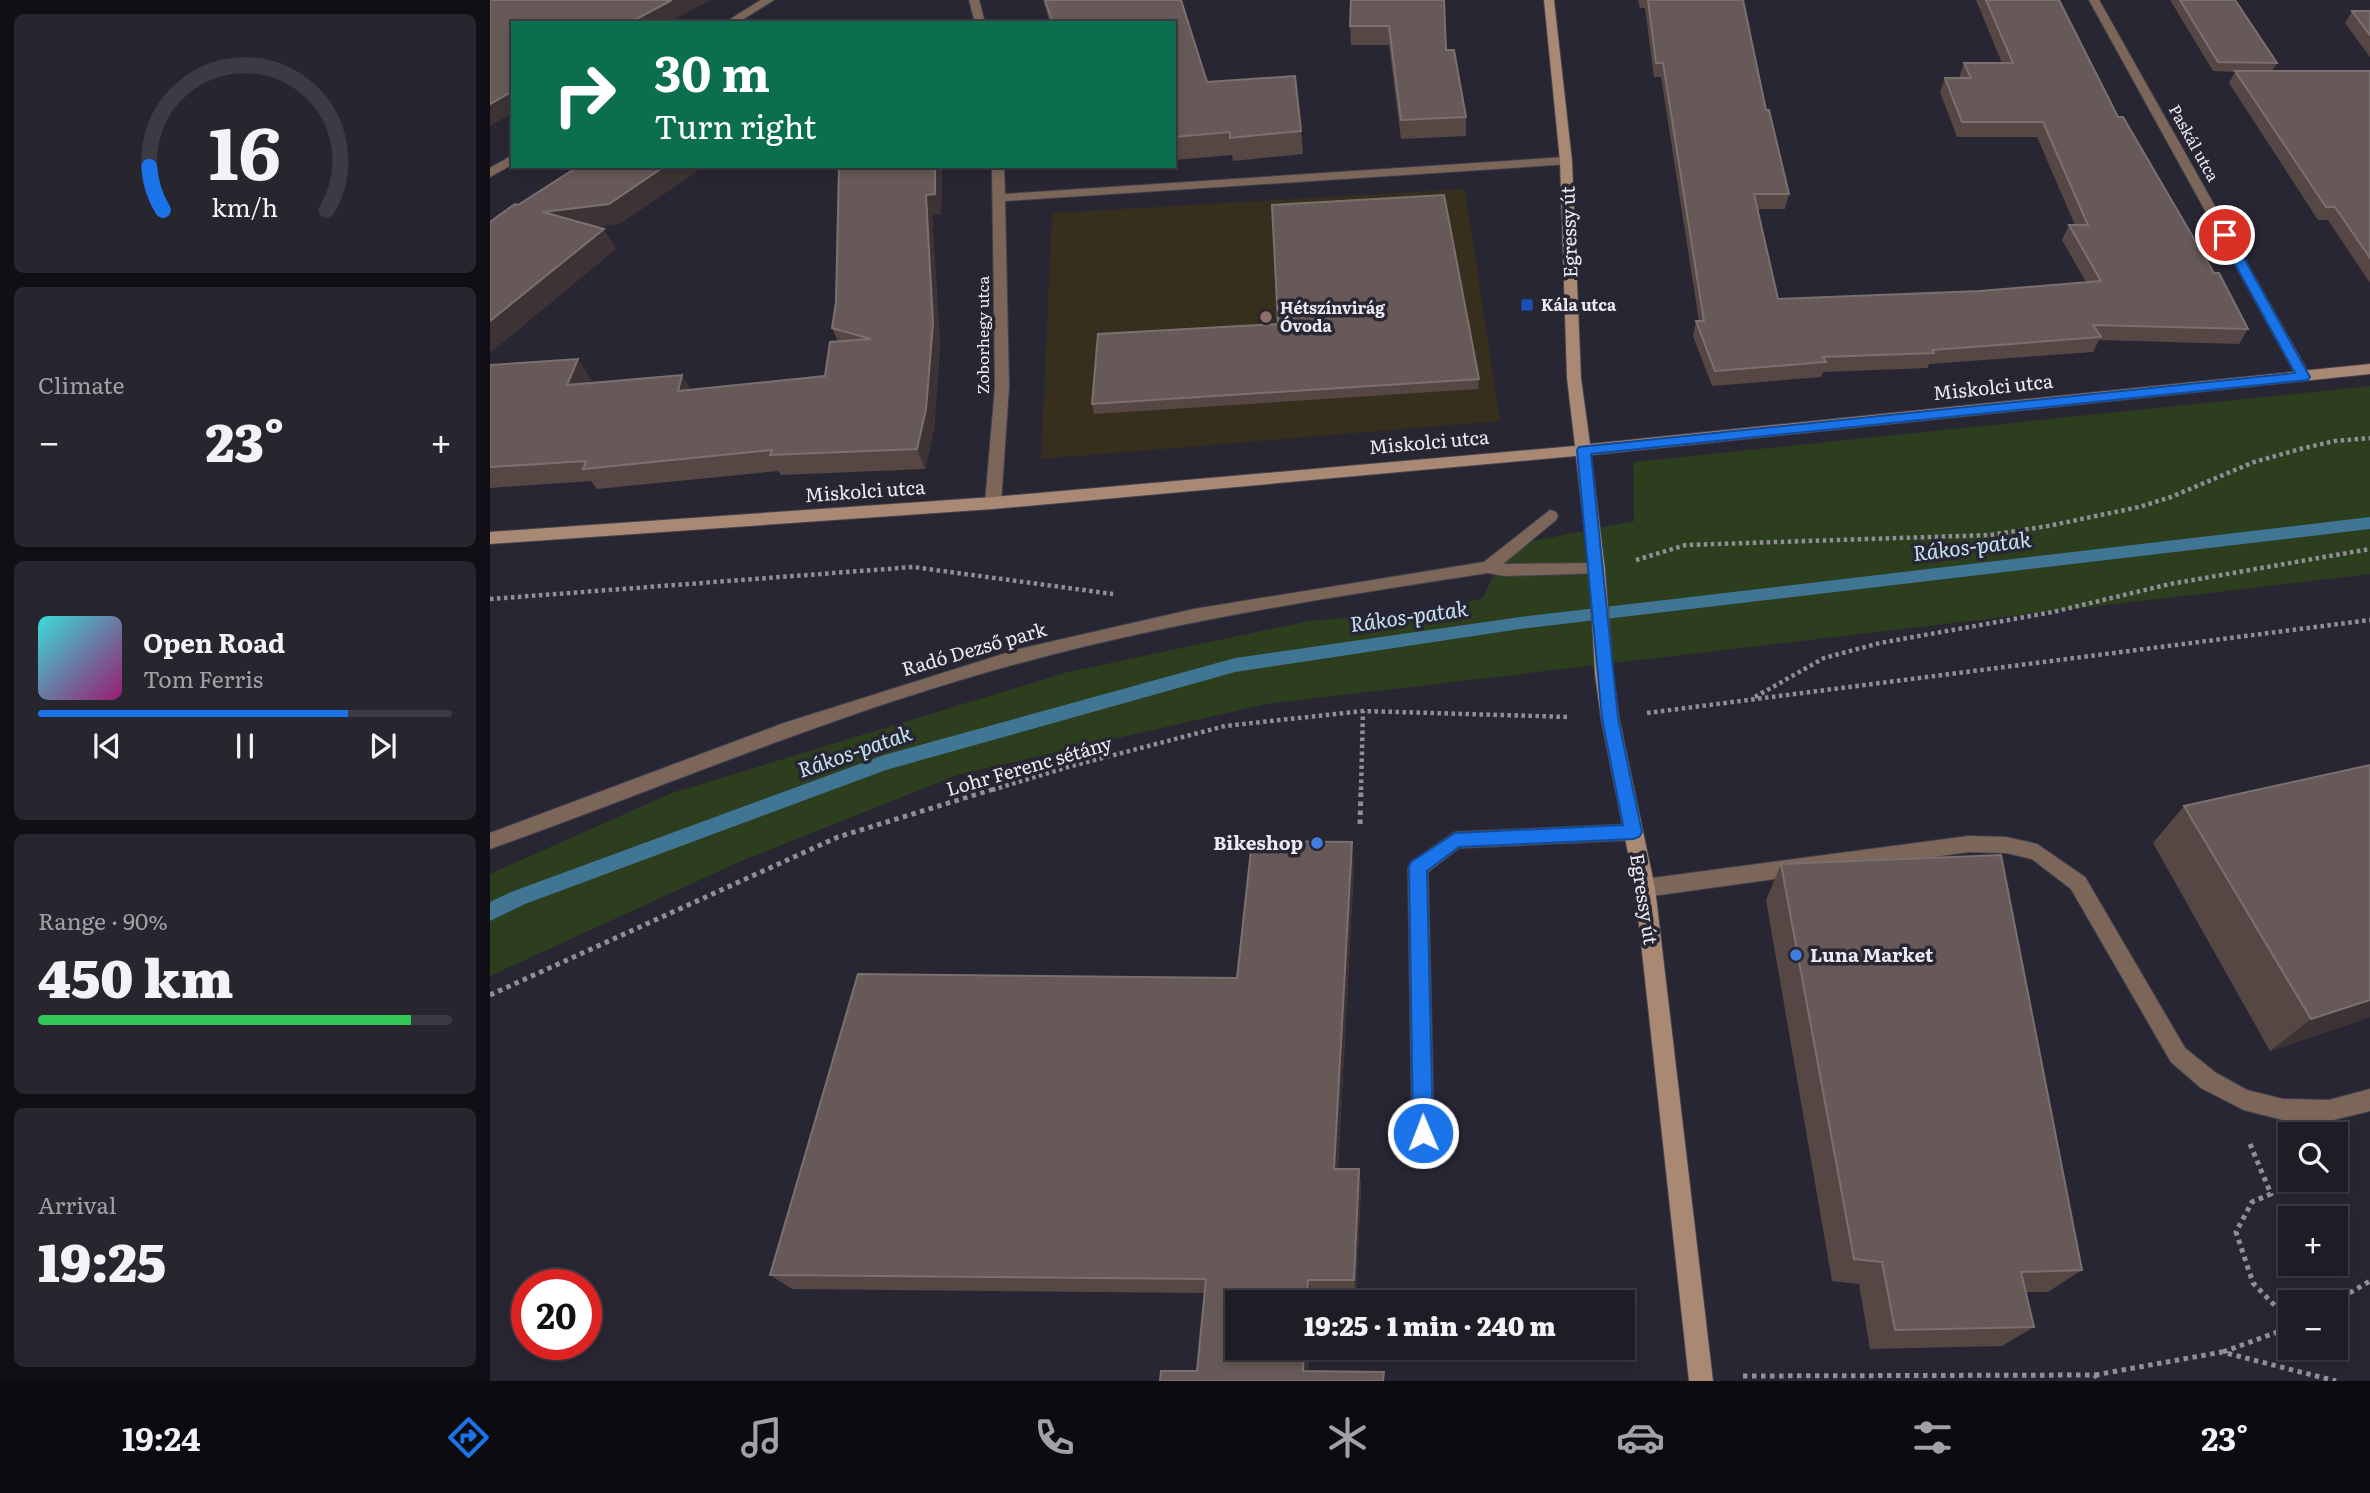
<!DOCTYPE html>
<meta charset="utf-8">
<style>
body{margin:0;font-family:Literata,serif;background:#27252e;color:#f1f3f6;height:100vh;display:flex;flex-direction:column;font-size:26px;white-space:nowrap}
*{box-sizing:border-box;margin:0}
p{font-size:23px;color:#a1a1a7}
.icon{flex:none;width:38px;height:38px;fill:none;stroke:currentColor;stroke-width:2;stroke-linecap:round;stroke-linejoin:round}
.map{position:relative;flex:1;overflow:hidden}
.panel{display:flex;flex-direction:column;gap:14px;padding:14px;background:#110f15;width:490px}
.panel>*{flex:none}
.guide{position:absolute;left:21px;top:21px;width:665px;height:147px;border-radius:0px;box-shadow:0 4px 10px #0003,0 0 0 2px #3c3a43;background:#0b6e4f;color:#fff;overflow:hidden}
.fabs{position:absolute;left:1788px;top:1122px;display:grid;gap:14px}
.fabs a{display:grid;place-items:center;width:70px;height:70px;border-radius:0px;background:#1f1c26;box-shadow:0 4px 10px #0003,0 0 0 2px #3c3a43;font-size:35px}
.speed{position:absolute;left:21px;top:1269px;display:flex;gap:14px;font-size:35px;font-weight:700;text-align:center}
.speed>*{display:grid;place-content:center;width:91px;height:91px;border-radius:50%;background:#1f1c26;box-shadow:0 4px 10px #0003,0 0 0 2px #3c3a43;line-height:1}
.speed .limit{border:10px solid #d22;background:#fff;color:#111}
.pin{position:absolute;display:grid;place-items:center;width:60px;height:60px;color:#fff;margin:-30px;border:4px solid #fff;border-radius:50%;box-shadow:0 2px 7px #0007}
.me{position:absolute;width:77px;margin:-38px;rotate:359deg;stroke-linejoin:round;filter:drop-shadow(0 0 5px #0008)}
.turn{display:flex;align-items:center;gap:24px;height:147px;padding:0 28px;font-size:32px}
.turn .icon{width:91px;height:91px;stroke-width:2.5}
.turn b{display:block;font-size:49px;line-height:60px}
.big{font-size:52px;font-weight:800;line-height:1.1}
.panel .card{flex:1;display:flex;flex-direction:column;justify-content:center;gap:10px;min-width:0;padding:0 24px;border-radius:10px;background:#27252e}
.panel .dial{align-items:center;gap:0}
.dial svg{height:182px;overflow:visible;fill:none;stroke:#3c3a43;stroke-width:7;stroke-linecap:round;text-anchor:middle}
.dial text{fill:#f1f3f6;stroke:none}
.song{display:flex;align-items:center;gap:21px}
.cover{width:84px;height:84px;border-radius:10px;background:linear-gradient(135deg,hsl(180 70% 55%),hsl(320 70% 35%))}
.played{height:7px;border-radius:4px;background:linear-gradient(90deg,#1a73e8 75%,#3c3a43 75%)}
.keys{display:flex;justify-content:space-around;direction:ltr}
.heat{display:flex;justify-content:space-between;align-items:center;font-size:38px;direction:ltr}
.charge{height:10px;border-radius:5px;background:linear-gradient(90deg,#34c759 90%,#3c3a43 0)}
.trip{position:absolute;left:735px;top:1290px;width:410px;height:70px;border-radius:0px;background:#1f1c26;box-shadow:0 4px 10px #0003,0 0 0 2px #3c3a43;font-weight:800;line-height:70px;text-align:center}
.menu{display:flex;height:112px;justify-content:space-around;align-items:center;background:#0c0b0f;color:#a1a1a7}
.menu .icon{width:49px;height:49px}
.menu .on{color:#1a73e8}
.menu b{font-size:32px;color:#f1f3f6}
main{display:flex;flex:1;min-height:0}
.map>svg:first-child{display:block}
.education{fill:#362f1e}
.green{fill:#2c3e1e}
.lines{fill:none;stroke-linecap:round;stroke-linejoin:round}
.stream{fill:#407693;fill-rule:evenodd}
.lane-casing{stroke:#44424e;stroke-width:2}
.street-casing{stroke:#44424e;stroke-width:2}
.secondary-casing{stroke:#44424e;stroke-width:2}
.path-far1{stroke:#908f99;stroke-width:4.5;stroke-dasharray:3.5 3.5;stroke-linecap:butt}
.path{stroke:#908f99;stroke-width:5;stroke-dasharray:4.5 4.5;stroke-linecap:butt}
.lane{fill:#7b6659;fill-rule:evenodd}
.street{fill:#7b6659;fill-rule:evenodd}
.secondary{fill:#a98974;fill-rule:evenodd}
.wall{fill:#564744}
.shaded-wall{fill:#3d3335}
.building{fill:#665957;stroke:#7b7070;stroke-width:2}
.route{fill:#1a73e8;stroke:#114b97;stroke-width:2}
.transit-dot{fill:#1a4fb4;stroke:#292633;stroke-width:2.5}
.education-dot{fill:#8d6e63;stroke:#292633;stroke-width:2.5}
.shop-dot{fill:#3f7fe0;stroke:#292633;stroke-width:2.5}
.labels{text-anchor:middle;stroke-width:7;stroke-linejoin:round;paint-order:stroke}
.far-street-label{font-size:16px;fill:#ecebf4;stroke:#292633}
.far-poi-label{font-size:16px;font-weight:bold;fill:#ecebf4;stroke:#292633;text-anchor:start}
.street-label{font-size:19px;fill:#ecebf4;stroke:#292633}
.poi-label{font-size:19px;font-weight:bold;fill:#ecebf4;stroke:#292633;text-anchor:end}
.water-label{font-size:21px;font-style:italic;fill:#c5e5f7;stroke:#292633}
</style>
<main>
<section class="panel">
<div class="card dial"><svg viewBox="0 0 100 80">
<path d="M14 69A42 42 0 1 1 86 69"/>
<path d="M14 69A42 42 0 0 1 8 50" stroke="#1a73e8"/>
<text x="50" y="56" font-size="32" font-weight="700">16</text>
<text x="50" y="72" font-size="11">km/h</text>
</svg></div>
<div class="card"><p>Climate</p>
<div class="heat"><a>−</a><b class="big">23°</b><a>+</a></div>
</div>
<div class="card">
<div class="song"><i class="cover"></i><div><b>Open Road</b><p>Tom Ferris</p></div></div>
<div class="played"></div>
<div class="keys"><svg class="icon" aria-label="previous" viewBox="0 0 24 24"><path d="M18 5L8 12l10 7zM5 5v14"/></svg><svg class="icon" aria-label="pause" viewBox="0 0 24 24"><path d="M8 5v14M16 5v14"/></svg><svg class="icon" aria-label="next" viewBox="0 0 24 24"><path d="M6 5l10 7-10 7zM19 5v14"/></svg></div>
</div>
<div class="card"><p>Range · 90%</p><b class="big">450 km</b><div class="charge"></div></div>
<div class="card"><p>Arrival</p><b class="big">19:25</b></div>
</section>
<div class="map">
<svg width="1880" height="1381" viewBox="0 0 1880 1381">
<rect width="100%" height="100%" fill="#292633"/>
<!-- education -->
<path class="education" d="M975,189L1010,421L551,459L562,213Z"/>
<!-- green -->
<path class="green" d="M1880,386V574L776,704L467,775L249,862L0,976V874L182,793L578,672L819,621L944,611L993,598L1017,546L1144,521L1143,462Z"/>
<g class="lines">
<!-- stream -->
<path class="stream" d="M1880,517V529L1030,629L745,672L396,770L35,904L0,921V902L21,892L394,755L745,658L1030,617Z"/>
<defs>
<g id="lane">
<path d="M1143,824L1150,826L1152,832L1150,838L1143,840L969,848L938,872L944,1133L941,1141L933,1144L925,1141L922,1133L918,868L921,862L965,832Z"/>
<path d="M1479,836L1516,837L1547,844L1595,877L1695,1048L1726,1073L1757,1090L1793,1099L1839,1100L1880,1089V1111L1839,1121L1793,1120L1754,1110L1711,1088L1681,1062L1581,889L1542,859L1516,853L1479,852L1155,897L1148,894L1145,888L1148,882L1155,879Z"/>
</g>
<g id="street">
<path d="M271,0H284L247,23H234Z"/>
<path d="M479,0H489L495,23H485Z"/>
<path d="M1599,0H1609L1821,377L1819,380H1809L1807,377Z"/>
<path d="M23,155V164L0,177V168Z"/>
<path d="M1076,157L1082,161L1080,164L515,201L519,387L511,503L503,509L497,507L495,503L505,387L502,166H514L515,194Z"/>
<path d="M1060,510L1066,512L1068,516L1066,520L1013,564L1107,563L1115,569L1113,573L1014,576L998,573C841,597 684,621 530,663C348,712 176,786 0,849V833L294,723L529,649L704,609L994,562Z"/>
</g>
<path id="secondary" d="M1054,0H1064L1082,161L1091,378L1100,444L1880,364V374L1101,455L1115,569L1123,674L1129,718L1165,888L1223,1381H1199L1145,888L1111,718L1105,674L1099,569L1086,456L503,509L0,544V532L503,497L1085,446L1077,378L1070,161Z"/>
</defs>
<!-- lane casing -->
<use href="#lane" class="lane-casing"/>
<!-- street casing -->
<use href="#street" class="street-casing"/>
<!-- secondary casing -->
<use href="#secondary" class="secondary-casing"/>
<!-- path-far1 -->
<g class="path-far1">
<path d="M1146,560L1196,545L1500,535L1558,526L1649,507L1681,497L1764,462L1814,448L1845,441L1880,438"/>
<path d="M0,599L423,567L623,594"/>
<path d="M1265,697L1334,658L1390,643L1563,612L1680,584L1880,549"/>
<path d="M1157,713L1880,620"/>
<path d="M502,790L578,767L735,726L873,711L1079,717"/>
<path d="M871,790L873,711"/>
</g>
<!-- path -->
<g class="path">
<path d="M870,824L871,788"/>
<path d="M0,995L348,837L507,788"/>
<path d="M1760,1144L1781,1194L1762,1202L1746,1232L1763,1283L1801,1322"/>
<path d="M1844,1302L1880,1281"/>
<path d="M1733,1352L1801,1327"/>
<path d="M1605,1375L1732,1352L1846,1381"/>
<path d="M1253,1376L1605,1375L1608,1381"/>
</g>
<!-- lane -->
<use href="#lane" class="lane"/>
<!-- street -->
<use href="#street" class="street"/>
<!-- secondary -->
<use href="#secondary" class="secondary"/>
</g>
<!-- wall -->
<g class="wall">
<path d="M553,0H691L717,82L811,131L813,154L743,161L742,155L684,160V23H560Z"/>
<path d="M861,0L956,50L976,117V136L911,139L899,45H861L860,26Z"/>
<path d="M1148,0H1253L1276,110L1299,194L1295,209H1267L1288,299L1490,291L1596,282L1572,240L1579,225H1585L1547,137H1467L1450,92L1455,78H1469L1474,63H1512L1486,0H1569L1628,117L1758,329L1749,344L1609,340L1603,352L1439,364L1438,368L1333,372L1331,377L1222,386L1203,336L1206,321H1209L1171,77H1164L1155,8H1150Z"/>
<path d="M1680,0H1745L1787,63L1782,71H1880V283L1838,220H1828L1739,83L1745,72L1723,71Z"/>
<path d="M1862,11H1880V57L1855,23Z"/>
<path d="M349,166H452L451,214L442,215L450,344L444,429L435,469L291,475L288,471L107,489L101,481L0,488V365L101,379L100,383L192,375L201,390L335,376L348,341L342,328L346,302Z"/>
<path d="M581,166H621L582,170Z"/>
<path d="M989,379L988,389L604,414L602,404Z"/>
<path d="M1880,765V1017L1780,1051L1663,843L1694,806Z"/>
<path d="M1291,864L1592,1270L1558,1292H1536L1544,1327L1512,1346L1380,1349L1369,1284L1342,1281L1276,900Z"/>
<path d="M864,865L848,1169H869L871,1186L866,1294L822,1293L818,1371H707L715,1293L302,1289L280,1275L747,978Z"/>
</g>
<!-- shaded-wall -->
<g class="shaded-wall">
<path d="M182,0H221L177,23H139Z"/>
<path d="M23,91V113L0,126V104Z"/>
<path d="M175,166H215L130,224L65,232L53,212Z"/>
<path d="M445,166H452L451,214L442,215L450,344L444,429L435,469L427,449L436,195Z"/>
<path d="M114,229L126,249L0,353V321Z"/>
<path d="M88,359L101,379L91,406L77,385Z"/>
<path d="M192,375L204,395L188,391Z"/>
<path d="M862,842L864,865L847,1185L844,1169Z"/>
<path d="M1880,1000V1017L1780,1051L1821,1019Z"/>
<path d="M869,1169L871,1186L866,1294L864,1280Z"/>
<path d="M818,1280L822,1293V1302H817Z"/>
<path d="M814,1348H819L817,1381L813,1371Z"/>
</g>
<!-- building -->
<g class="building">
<path d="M0,0H182L139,23H23V91L0,104Z"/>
<path d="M555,0H691L717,82L805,76L811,131L740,138V132L684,137V23H563Z"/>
<path d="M861,0H954L956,50H964L976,117L911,120L899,26H860Z"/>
<path d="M1158,0H1253L1276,110H1279L1299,194H1264L1288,299L1490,291L1611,281L1579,225H1598L1553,122H1472L1455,78H1481L1474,63H1523L1496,0H1569L1628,117H1633L1724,273H1729L1758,329L1603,325L1611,337L1442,350L1444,353L1333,357L1336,362L1225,371L1206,321H1214L1173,63H1166Z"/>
<path d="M1690,0H1745L1787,63L1728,62Z"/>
<path d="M1862,11H1880V35Z"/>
<path d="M1745,71H1880V258L1845,207H1836Z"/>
<path d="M89,166H175L119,204L53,212L114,229L0,321V222L25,204L28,205Z"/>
<path d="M349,166H445V194L436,195L443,323L436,409L427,449L280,455L282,450L93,469L96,461L0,467V365L88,359L77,385L192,375L188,391L335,376L340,342L381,339L342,328L346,302Z"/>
<path d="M954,195L989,379L602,404L608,334L788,324L782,205Z"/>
<path d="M1880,765V1000L1821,1019L1694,806Z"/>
<path d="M762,841L862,842L844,1169H869L864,1280H818L817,1302H747V1348H814L813,1371L894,1372L893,1381H670L671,1371H707L716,1279L280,1275L368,974L747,978Z"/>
<path d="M1511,855L1592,1270L1531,1272L1544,1327L1405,1330L1392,1262L1364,1259L1291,864Z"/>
</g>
<!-- route -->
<path class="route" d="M1735,232L1741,235L1820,377L1818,380L1101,454L1128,718L1152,832L1149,837L1143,839L969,847L937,871L943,1133L940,1141L933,1143L926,1141L923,1133L919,867L921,862L965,833L1133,825L1112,718L1087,450L1089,447L1805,373L1729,235Z"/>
<!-- markers -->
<rect class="transit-dot" x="1030" y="298" width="14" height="14" rx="3.5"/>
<circle class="education-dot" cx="776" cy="317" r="7"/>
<g class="shop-dot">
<circle cx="827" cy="843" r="7"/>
<circle cx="1306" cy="955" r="7"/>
</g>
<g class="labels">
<!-- far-street labels -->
<g class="far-street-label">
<text transform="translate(1704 143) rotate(61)" y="6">Paskál utca</text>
<text transform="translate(493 335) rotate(-90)" y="6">Zoborhegy utca</text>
</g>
<!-- far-poi labels -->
<g class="far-poi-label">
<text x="1051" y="311">Kála utca</text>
<text x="790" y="314">Hétszínvirág<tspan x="790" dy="18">Óvoda</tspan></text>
</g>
<!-- street labels -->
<g class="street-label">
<text transform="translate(1079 232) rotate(-92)" y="7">Egressy út</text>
<text transform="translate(1503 387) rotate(-6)" y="7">Miskolci utca</text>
<text transform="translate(939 442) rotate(-5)" y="7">Miskolci utca</text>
<text transform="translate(375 491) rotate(-4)" y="7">Miskolci utca</text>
<text transform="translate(484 649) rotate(-16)" y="7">Radó Dezső park</text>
<text transform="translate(539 766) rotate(-16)" y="7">Lohr Ferenc sétány</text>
<text transform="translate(1154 899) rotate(81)" y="7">Egressy út</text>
</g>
<!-- poi labels -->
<g class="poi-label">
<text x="813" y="850">Bikeshop</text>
<text x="1320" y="962" text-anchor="start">Luna Market</text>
</g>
<!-- water labels -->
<g class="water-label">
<text transform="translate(1482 547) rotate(-7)" y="7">Rákos-patak</text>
<text transform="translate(919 617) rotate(-8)" y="7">Rákos-patak</text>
<text transform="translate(365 752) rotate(-19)" y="7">Rákos-patak</text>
</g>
</g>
</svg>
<div class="fabs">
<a><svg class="icon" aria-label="search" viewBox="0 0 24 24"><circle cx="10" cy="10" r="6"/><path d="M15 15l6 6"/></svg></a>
<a>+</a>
<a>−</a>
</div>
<div class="speed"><div class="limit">20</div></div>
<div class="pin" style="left:1735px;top:235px;background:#d93025"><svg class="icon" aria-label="arrive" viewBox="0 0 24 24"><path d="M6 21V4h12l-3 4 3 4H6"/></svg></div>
<svg class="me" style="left:933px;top:1133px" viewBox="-20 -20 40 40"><circle r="17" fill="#1a73e8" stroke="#fff" stroke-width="3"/><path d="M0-11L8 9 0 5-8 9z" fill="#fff"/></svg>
<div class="trip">19:25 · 1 min · 240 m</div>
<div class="guide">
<div class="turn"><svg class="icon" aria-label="right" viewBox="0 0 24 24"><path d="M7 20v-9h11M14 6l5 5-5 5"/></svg><div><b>30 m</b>Turn right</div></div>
</div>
</div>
</main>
<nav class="menu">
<b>19:24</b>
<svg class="icon on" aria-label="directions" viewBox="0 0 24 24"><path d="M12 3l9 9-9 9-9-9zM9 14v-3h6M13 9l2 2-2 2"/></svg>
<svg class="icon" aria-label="music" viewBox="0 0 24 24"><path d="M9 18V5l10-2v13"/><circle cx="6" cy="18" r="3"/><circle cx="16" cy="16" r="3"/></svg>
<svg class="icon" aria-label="phone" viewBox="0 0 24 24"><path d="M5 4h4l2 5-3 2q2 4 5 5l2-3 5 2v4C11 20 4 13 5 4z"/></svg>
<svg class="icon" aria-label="climate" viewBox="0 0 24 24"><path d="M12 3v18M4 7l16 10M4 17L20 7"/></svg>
<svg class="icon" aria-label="car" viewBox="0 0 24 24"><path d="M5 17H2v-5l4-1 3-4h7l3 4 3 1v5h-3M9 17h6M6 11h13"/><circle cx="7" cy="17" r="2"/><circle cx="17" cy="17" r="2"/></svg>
<svg class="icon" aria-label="filters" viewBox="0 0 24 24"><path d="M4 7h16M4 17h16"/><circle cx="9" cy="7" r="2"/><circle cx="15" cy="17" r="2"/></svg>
<b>23°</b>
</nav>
